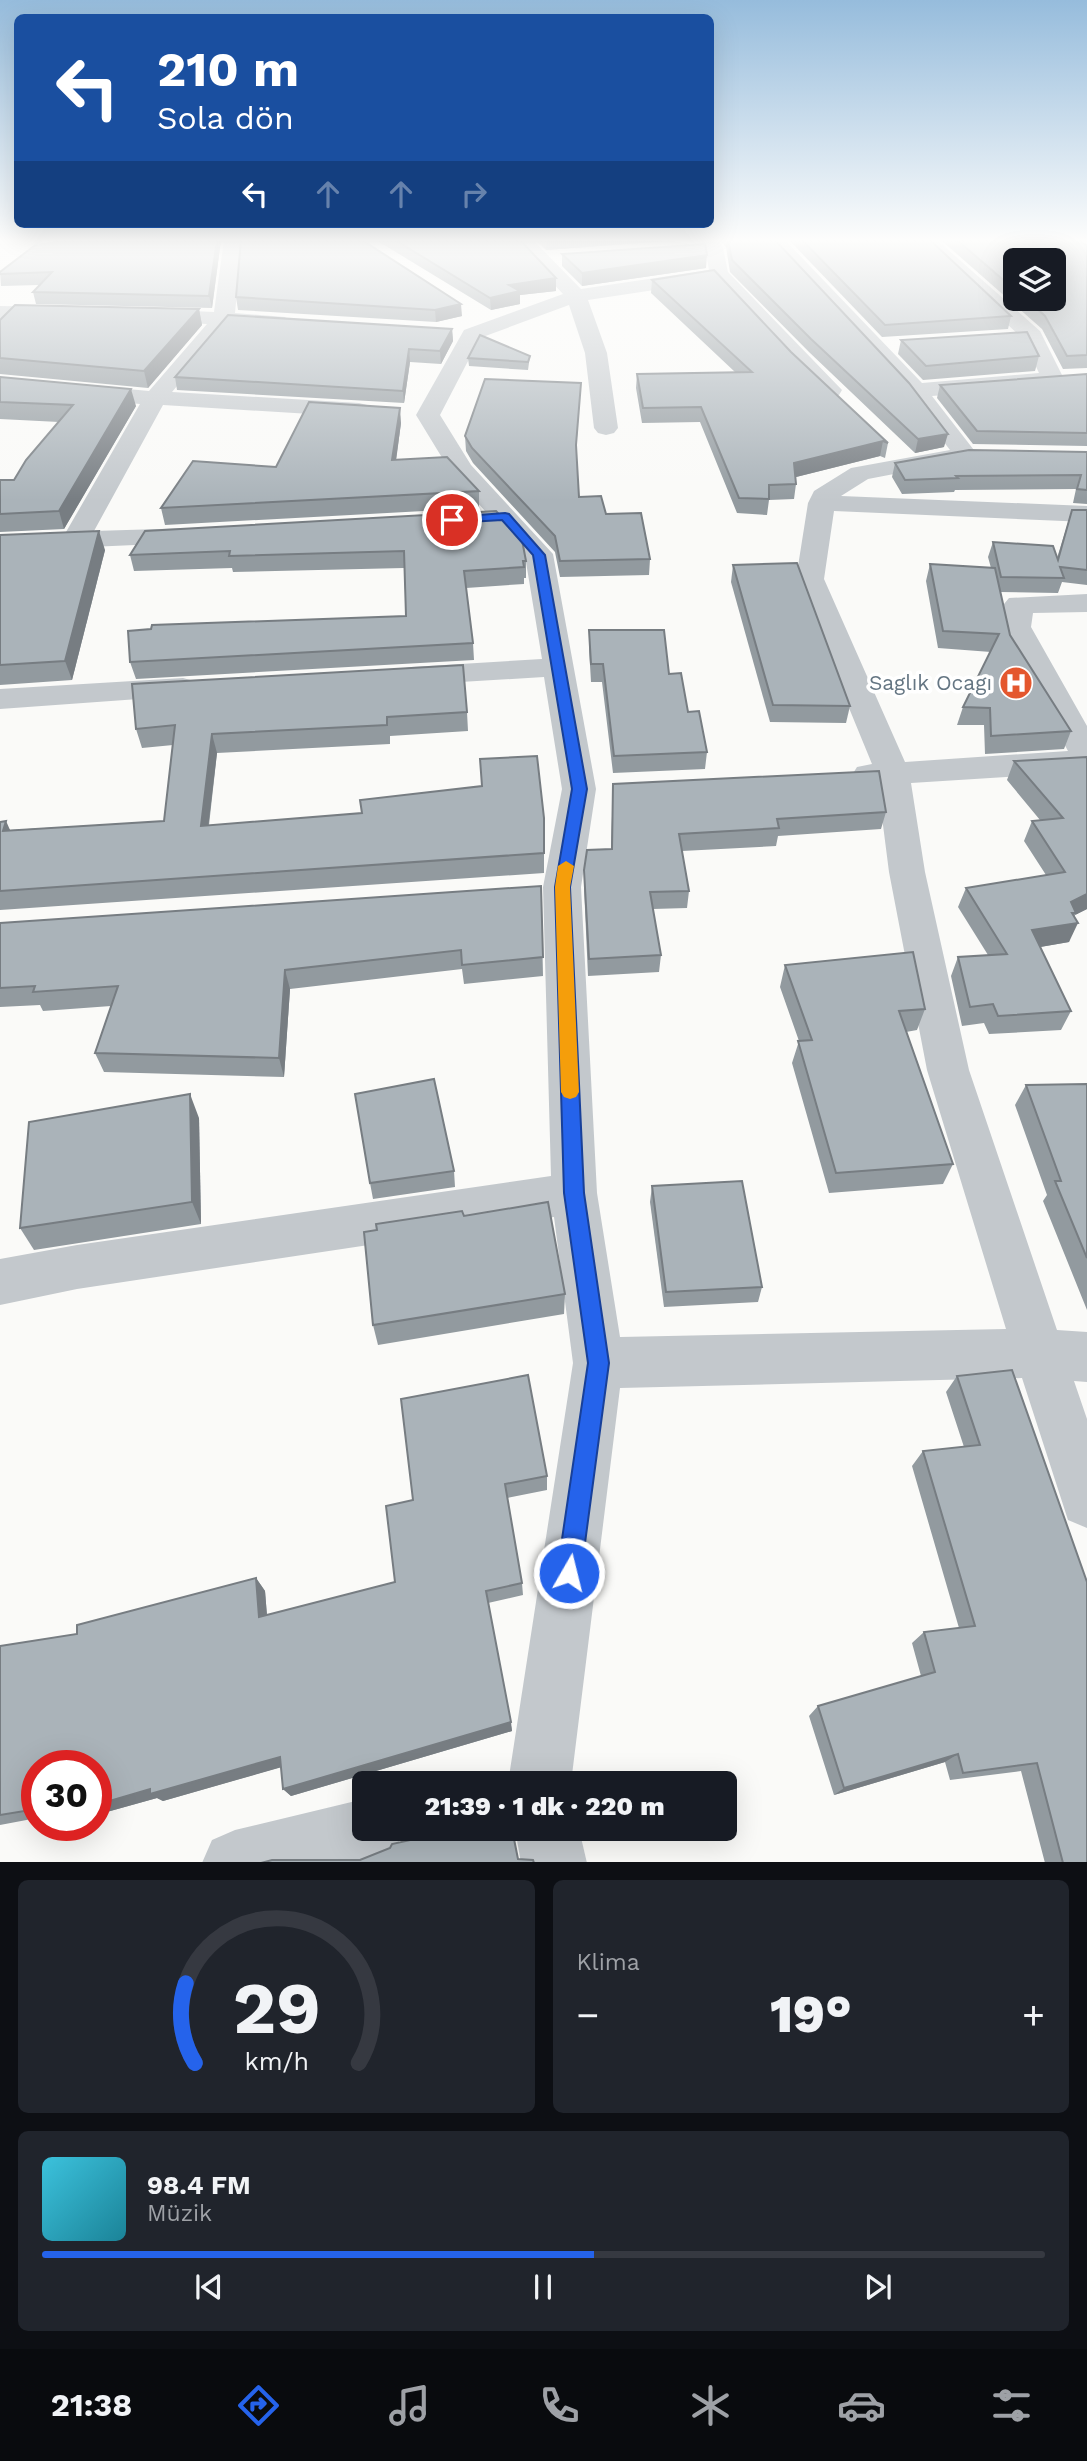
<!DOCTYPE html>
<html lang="tr">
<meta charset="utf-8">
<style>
body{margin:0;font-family:"Work Sans",sans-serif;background:#20242c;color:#f1f3f6;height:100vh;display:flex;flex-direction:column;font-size:26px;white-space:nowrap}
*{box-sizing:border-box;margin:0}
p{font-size:23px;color:#9ea1a6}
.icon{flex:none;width:38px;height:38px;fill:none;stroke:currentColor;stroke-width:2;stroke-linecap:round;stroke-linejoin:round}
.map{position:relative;height:1862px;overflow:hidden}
.sheet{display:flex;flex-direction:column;gap:18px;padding:18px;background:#0d0f14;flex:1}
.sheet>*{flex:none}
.guide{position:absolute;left:14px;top:14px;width:700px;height:214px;border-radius:10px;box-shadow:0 7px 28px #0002;background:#1a4fa0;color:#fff;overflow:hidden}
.fabs{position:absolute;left:1003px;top:248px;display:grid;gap:14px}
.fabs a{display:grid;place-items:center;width:63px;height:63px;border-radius:10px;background:#171b24;box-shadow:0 7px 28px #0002;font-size:35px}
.speed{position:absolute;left:21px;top:1750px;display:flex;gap:14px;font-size:35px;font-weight:700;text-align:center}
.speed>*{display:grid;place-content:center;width:91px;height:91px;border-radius:50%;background:#171b24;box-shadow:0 7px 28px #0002;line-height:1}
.speed .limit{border:10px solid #d22;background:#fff;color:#111}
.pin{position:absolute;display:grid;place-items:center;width:60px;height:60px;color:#fff;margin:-30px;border:4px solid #fff;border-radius:50%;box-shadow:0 2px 7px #0007}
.me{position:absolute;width:77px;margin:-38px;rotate:8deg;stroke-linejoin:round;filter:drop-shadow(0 0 5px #0008)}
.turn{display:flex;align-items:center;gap:24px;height:147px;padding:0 28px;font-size:32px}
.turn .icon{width:91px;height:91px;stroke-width:2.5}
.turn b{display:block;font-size:49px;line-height:60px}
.lanes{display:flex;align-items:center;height:66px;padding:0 28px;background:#0003;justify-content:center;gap:35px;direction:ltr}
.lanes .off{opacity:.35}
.big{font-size:52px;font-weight:800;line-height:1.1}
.sheet .tile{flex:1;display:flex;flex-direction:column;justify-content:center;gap:10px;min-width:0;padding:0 24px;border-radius:10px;background:#20242c}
.sheet .dial{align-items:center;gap:0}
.dial svg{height:182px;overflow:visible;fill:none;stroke:#363941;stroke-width:7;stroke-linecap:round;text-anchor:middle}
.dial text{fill:#f1f3f6;stroke:none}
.song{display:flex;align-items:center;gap:21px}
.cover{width:84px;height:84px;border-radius:10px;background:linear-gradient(135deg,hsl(190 70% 55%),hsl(190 70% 35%))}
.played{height:7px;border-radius:4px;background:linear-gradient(90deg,#2563eb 55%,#363941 55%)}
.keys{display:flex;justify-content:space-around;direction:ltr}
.heat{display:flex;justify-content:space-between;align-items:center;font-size:38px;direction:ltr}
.sheet .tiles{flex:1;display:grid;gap:18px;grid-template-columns:1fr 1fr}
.tile:last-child{grid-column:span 2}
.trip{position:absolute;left:352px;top:1771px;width:385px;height:70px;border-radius:10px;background:#171b24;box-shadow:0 7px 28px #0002;font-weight:800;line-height:70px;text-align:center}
.menu{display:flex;height:112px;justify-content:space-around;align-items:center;background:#090b0e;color:#9ea1a6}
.menu .icon{width:49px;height:49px}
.menu .selected{color:#2563eb}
.menu b{font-size:32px;color:#f1f3f6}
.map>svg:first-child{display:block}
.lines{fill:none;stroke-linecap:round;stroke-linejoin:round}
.street{fill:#c3c8cc;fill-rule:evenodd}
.wall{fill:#929a9f;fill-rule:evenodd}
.shaded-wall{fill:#777d82}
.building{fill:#aab3b9;stroke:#777d82;stroke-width:2}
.route{fill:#2563eb;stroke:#184099;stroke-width:2}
.slow{fill:#f59e0b}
.labels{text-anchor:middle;stroke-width:7;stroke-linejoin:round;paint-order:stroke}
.poi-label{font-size:21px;fill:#657683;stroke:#fff;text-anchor:end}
</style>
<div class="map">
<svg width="1087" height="1863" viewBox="0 0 1087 1863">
<rect width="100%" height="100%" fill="#fafaf8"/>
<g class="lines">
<!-- street -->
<g class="street">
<path d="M224,240H242L235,313L285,317L288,321L285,325L278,327L228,325L172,392L359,403L367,405L371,410L367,415L359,417L163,405L94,531L192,528L202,530L206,536L202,542L0,551V535L66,532L140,404L0,391V377L149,391L207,324L149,321L142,319L139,315L142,311L149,309L214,312Z"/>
<path d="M513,240H533L581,289L709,270L705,248L700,240H718L723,248L728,272L842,390L839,395H823L714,281L588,300L607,353L618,428L614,433L606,435L598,433L594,428L585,353L569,305L480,338L440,415L471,465L553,554L596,789L581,887L597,1193L620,1337L1006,1329L927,1070L889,872L878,786L857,783L852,775L857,767L872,764L796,579L808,503L814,491L851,468L950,450L908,395L765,240H785L922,383L1039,373L1023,339L917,240H937L1040,331L1064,379L1061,384L1053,386L932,396L977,454L974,459L965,461L957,459L946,464L868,479L841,496L1087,506V522L834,511L824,579L905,762L1068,751L1001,627L1004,604L1009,598L1087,594V612L1033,613L1031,627L1087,726V772L911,783L925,872L969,1070L1057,1330L1087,1332V1382L1074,1381L1087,1419V1528L1068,1520L1022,1378L620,1388L571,1783H508L573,1363L554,1217L77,1289L0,1305V1259L77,1245L551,1176L543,887L562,789L544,677L411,685L400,683L395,676L400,669L411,667L542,659L525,556L452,474L416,415L464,330L563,294Z"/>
<path d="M0,306L61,307L68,309L71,313L68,317L61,319L0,318Z"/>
<path d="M183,678L194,681L199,688L194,695L0,709V689Z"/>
<path d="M364,1799V1829H404L395,1852L367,1863H202L212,1840L235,1830Z"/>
<path d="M515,1829H579L587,1863H521Z"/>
</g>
</g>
<!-- wall -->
<g class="wall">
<path d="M40,240H221L212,308L36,304L33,292L39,285L1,286L0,272Z"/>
<path d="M241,240L462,316L436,322L238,310L236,297Z"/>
<path d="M376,240H520L556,278V291L520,295V304L491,310Z"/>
<path d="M536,240H680L546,250Z"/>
<path d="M720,240H775L944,447L915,453L809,352L730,272L726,247Z"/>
<path d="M789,240H930L1011,316L1008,329L882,337Z"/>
<path d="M941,240H1079L1082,243L1087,245V368L1063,369L1042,329ZM1015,261L1054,299H1015Z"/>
<path d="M562,254L706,268L582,286L562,266Z"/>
<path d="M652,280L791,352L888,443L885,458L880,456L796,477V484L794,499L769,500L767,515L737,513L700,422L642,423L636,388L637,374L735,372L651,293Z"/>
<path d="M199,309L202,325L148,388L0,374V320Z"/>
<path d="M452,329L453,341L441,364L410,362L404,403L177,390L175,377Z"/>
<path d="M901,340L1039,356L1035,371L923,380L898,354Z"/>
<path d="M530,356L528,370L469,366L468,358Z"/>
<path d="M1087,374V446L973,444L937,398L940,385Z"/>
<path d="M0,377L136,406L64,529L0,532V480H14L59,422L0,419Z"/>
<path d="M581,383L576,451L579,497L606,514L650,559L649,575L560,577L555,552L473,463L466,451L465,436Z"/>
<path d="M401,423L396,459L479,491V508L165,525L161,508Z"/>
<path d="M1087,452V504L1073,503L1076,489L955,490L954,492L902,494L892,477L895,463Z"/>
<path d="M1072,510H1087V585L1062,582L1058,593L1000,592L1010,635L1071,731L1064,749L985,754L984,725H957L963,707L991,652L938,648L926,581L930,564L991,568L988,557L993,542L1057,558Z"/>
<path d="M496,511L526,561V578H524V584L466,588L473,643L474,660L136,679L130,662L406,616L404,568L233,572L232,568L134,571L130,555Z"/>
<path d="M0,535L105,550L72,680L0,685Z"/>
<path d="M733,565L850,706L846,723L770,722L731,582Z"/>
<path d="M589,630L669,674L707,752L705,769L613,773L602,682H591L589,648Z"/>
<path d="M132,684L467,712L468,731L390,736V744L217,753L209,825L544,818V873L0,910V822L10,830L164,821L173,745L142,748L136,729Z"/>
<path d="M1087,757V909L1075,915L1069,942L1040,947L1071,1011L1061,1030L989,1034L984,1023L962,1026L951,976L958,957L988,955L958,907L966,888L1046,875L1024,841L1032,821L1040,820L1007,780L1014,761Z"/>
<path d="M613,784L886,812L881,829L778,836L776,846L682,851L689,891L687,908L653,909L661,955L659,972L588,976L584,887V870L611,849Z"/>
<path d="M541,886L543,976L464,984L462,969L290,989L284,1077L104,1072L95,1053L111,1006L43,1011L40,1005L0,1007V923Z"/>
<path d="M785,965L925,1009L917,1030L906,1032L953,1164L943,1184L829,1193L792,1063L799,1041L780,987Z"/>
<path d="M1087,1084V1310L1043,1201L1047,1195L1015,1105L1026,1085Z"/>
<path d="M199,1118L201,1224L34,1250L20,1228Z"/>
<path d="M454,1171L455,1187L373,1199L370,1183Z"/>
<path d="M652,1186L762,1287L758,1302L664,1307L650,1202Z"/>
<path d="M464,1216L565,1294L564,1314L378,1345L373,1325Z"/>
<path d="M1012,1370L1087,1863H1045L1021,1771L950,1780L945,1762L834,1795L809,1716L818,1706L921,1676L912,1643L924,1632L959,1628L912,1466L923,1451L964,1447L946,1392L957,1376Z"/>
<path d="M547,1476V1490L507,1498L522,1583L523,1595L488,1603L512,1731L291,1796L283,1789L281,1767L163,1801L157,1798L96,1815V1766H37V1818L0,1825V1646L77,1634L256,1578L265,1591L267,1615L395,1582L386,1506Z"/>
</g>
<!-- shaded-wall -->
<g class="shaded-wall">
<path d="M217,240H221L212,308L209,296Z"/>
<path d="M546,240H680L546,250Z"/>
<path d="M707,255L706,268L582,286V273Z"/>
<path d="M556,278V291L520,295V304L491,310L490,298L509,285Z"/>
<path d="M461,304L462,316L436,322L435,310Z"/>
<path d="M199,309L202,325L148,388L144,371Z"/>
<path d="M452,329L453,341L441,364L440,351Z"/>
<path d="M409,349L410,362L404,403L403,391Z"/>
<path d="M131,389L136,406L64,529L59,511Z"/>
<path d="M400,408L401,423L394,476L392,460Z"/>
<path d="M948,434L944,447L915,453L918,439Z"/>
<path d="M883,441L880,456L792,478L794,463Z"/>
<path d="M99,531L105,550L72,680L65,661Z"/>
<path d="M212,734L217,753L206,845L201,826Z"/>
<path d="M6,821L15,841L3,831Z"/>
<path d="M1087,894V909L1075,915L1076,913L1071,902Z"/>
<path d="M1078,923L1069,942L1023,950L1032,930Z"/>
<path d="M285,970L290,989L284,1077L279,1058Z"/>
<path d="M190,1094L199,1118L201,1224L192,1202Z"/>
<path d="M256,1578L265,1591L268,1629L259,1617Z"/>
<path d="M511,1722L512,1731L291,1796L283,1789Z"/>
<path d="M958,1754L945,1762L834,1795L844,1788Z"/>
<path d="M280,1757L289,1765L163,1801L157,1798L96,1815V1805L150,1789Z"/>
</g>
<!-- building -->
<g class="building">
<path d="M42,240H217L209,296L33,292L52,272L0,274V272Z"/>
<path d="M241,240H362L461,304L435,310L236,297Z"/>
<path d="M395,240H520L556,278L509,285L520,291L490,298Z"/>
<path d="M728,240H775L909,383L948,434L918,439L811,339L732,260Z"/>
<path d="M802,240H930L1011,316L885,325Z"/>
<path d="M957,240H1079L1082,243L1087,245V355L1067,356L1045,316L1026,299H1054V261H1015V290Z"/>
<path d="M705,244L707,255L582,273L562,254Z"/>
<path d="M714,270L791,352L888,443L883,441L794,463L796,484L769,485V499L739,498L701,407L643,408L637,374L752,372L652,280Z"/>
<path d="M15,305L199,309L144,371L0,358V320Z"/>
<path d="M228,315L452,329L440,351L409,349L403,391L175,377Z"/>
<path d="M1027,332L1039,356L926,366L901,340Z"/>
<path d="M480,335L530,356L528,362L468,358Z"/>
<path d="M1087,374V433L977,431L940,385Z"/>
<path d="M0,377L131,389L59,511L0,514V480H14L26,460L73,405L0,402Z"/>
<path d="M485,379L581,383L576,445L579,497L601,496L606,514L641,513L650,559L560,561L555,536L472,448L465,436Z"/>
<path d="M309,402L400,408L392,460L447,457L479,491L161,508L193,461L276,467Z"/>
<path d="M969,450L1087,452V490L1077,489L1081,475L956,476L958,478L905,480L895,463Z"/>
<path d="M1072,510H1087V570L1060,567L1064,578L1001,577L993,542L1053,546L1058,560Z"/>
<path d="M496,511L522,540L526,561H523L524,567L464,571L473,643L130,662L128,631L151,629L152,625L406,616L404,551L229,556L230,551L130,555L145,531Z"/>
<path d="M99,531L65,661L0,665V535Z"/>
<path d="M797,563L850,706L773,705L733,565Z"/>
<path d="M930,564L995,568L1010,635L1071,731L991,736L990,708L963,707L999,634L943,631Z"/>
<path d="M589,630H664L669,674L681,673L688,712L699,711L707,752L614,756L603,664H591Z"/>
<path d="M463,665L467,712L387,717V725L212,734L201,826L362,813L360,800L482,786L480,759L537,756L544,818V853L0,891V822L6,821L3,831L164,821L175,725L136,729L132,684Z"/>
<path d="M1087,757V894L1071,902L1076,913H1072L1078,923L1032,930L1071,1011L998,1016L993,1004L970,1007L958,957L1007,954L966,888L1065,872L1032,821L1063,818L1014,761Z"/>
<path d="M879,771L886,812L777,819L779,828L679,834L689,891L650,892L661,955L589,959L584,870L587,850L612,849L613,784Z"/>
<path d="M541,886L543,957L462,965L461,950L285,970L279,1058L95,1053L118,986L33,992L35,986L0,988V923Z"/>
<path d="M913,952L925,1009L899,1011L953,1164L836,1173L798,1041L812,1040L785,965Z"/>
<path d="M434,1079L454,1171L370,1183L355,1094Z"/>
<path d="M1087,1084V1258L1055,1181H1061L1026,1085Z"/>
<path d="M190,1094L192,1202L20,1228L29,1122Z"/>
<path d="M742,1181L762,1287L666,1292L652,1186Z"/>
<path d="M548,1202L565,1294L373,1325L364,1232L377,1230L376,1224L462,1211L464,1216Z"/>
<path d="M1012,1370L1087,1582V1863H1063L1037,1763L963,1773L958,1754L844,1788L818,1706L935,1672L924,1632L975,1626L923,1451L980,1445L957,1376Z"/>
<path d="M528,1375L547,1476L505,1484L522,1583L486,1591L511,1722L283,1789L280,1757L150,1794V1789L96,1805V1766H37V1809L0,1815V1646L77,1634V1625L256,1578L259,1617L395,1582L386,1506L413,1500L401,1399Z"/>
<path d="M460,1829H512L518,1859L533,1860L534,1863H261L272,1860H360L390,1848L392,1844Z"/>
</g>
<!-- sky -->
<linearGradient id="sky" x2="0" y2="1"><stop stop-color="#96bcdc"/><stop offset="0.48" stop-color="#fdfdfc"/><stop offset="1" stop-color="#fdfdfc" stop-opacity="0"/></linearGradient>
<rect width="1087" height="501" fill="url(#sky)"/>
<!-- route -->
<path class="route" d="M505,513L509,514L545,555L587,789L570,887L584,1193L609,1363L581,1573L577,1582L569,1585L561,1582L557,1573L588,1363L564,1193L555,887L572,789L533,555L502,520L452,523L447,520L452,517Z"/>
<!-- slow -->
<path class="slow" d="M566,861L574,866L570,887L579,1092L576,1097L570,1099L564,1097L561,1092L555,887L558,866Z"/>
<!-- icons -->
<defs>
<symbol id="hospital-disc" viewBox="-11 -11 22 22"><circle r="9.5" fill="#e4572e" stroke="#fff"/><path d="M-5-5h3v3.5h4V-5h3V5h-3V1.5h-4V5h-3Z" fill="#fff"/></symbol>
</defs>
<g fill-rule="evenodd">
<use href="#hospital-disc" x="997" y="664" width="38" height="38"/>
</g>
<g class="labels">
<!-- poi labels -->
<g class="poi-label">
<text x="992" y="690">Saglık Ocagı</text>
</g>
</g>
</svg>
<div class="fabs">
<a><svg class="icon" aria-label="layers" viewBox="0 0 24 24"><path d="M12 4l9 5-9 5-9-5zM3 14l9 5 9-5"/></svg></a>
</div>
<div class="speed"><div class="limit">30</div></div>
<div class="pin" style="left:452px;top:520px;background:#d93025"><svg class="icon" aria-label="arrive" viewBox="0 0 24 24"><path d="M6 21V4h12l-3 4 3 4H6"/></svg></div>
<svg class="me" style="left:569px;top:1573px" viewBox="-20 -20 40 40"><circle r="17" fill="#2563eb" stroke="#fff" stroke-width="3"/><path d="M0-11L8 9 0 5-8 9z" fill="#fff"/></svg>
<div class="trip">21:39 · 1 dk · 220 m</div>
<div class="guide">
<div class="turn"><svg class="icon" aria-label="left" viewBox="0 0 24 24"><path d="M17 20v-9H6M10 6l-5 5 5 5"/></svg><div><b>210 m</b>Sola dön</div></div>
<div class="lanes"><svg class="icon" aria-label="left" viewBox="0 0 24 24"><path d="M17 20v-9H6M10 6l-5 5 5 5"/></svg><svg class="icon off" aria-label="ahead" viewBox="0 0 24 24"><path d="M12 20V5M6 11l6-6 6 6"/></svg><svg class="icon off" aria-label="ahead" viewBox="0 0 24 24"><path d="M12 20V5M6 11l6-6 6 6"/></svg><svg class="icon off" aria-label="right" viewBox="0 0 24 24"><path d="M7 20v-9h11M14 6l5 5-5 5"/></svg></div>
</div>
</div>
<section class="sheet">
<div class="tiles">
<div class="tile dial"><svg viewBox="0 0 100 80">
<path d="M14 69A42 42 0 1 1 86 69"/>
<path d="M14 69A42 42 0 0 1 10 34" stroke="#2563eb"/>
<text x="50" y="56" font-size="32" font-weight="700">29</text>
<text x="50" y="72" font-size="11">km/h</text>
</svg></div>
<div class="tile"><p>Klima</p>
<div class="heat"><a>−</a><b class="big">19°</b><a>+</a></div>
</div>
<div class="tile">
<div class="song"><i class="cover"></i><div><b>98.4 FM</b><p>Müzik</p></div></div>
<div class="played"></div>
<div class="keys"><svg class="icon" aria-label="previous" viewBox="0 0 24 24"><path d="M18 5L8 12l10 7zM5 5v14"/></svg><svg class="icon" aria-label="pause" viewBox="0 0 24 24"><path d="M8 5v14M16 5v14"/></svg><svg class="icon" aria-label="next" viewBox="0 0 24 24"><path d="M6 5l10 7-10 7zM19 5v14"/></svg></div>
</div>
</div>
</section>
<nav class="menu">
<b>21:38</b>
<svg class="icon selected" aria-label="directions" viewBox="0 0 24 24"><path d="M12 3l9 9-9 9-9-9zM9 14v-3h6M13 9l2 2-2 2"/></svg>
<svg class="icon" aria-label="music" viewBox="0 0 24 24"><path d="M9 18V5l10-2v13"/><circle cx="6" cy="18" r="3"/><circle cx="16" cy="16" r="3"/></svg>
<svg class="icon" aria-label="phone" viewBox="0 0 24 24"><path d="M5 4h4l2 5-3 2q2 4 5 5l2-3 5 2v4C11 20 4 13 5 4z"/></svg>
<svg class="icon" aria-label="climate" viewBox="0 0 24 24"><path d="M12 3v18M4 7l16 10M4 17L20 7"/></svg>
<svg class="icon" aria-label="car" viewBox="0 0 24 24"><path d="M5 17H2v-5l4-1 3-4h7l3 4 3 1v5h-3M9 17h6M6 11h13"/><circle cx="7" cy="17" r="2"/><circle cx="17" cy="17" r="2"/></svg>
<svg class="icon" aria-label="filters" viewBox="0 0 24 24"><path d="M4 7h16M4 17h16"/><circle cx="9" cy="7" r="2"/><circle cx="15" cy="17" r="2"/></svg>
</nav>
